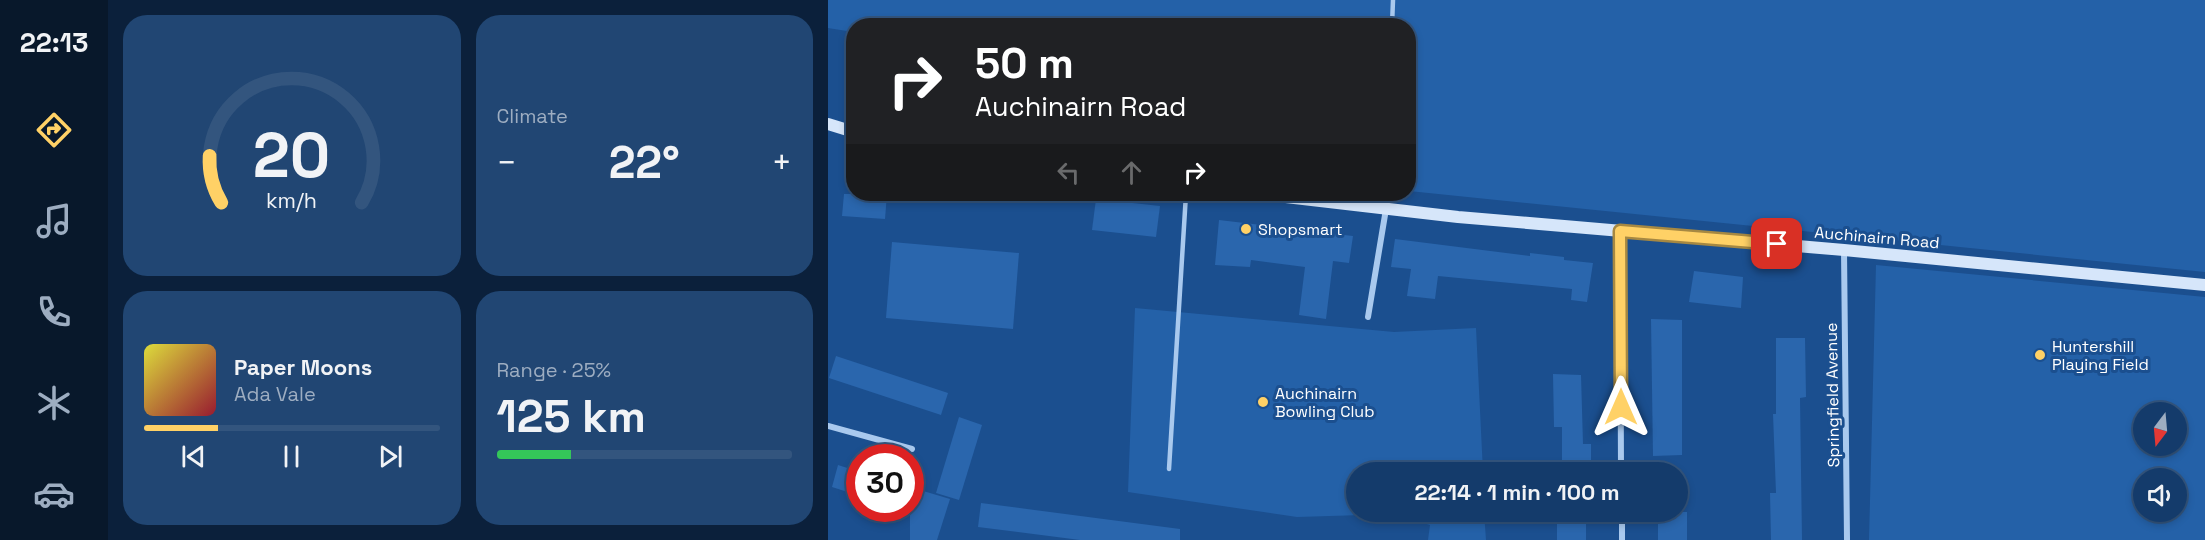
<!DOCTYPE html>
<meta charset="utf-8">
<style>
body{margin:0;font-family:"Space Grotesk",sans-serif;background:#214673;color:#f1f3f6;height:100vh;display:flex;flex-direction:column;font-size:22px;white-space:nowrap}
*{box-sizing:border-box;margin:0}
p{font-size:20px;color:#9dadc1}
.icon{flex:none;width:33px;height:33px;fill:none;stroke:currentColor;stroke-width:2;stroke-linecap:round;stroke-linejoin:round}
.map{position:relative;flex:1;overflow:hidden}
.drawer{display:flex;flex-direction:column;gap:15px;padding:15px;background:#0b203b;width:720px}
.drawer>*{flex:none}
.banner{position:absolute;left:18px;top:18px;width:570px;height:183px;border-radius:24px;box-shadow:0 3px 9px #0003,0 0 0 2px #33557e;background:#202124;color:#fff;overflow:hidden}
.needle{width:39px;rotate:196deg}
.tools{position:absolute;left:1305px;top:402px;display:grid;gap:12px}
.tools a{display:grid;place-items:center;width:54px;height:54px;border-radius:50%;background:#143b6b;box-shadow:0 3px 9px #0003,0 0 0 2px #33557e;font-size:30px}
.speed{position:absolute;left:18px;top:444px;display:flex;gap:12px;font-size:30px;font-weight:700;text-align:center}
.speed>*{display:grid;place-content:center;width:78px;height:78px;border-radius:50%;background:#143b6b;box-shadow:0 3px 9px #0003,0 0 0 2px #33557e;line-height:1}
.speed .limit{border:9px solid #d22;background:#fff;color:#111}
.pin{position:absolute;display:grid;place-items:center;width:51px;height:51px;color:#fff;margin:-26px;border-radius:12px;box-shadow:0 3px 9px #0006}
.me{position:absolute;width:66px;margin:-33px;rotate:0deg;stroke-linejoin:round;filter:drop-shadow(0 0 4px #0008)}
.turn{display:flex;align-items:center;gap:21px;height:126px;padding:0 30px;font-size:27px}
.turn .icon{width:78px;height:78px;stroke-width:2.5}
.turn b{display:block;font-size:42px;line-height:51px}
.lanes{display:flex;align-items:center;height:57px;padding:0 30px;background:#0003;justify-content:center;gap:30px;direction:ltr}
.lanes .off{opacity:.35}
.big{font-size:45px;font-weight:700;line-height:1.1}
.drawer .widget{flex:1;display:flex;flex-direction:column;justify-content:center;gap:9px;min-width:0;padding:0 21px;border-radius:24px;background:#214673}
.drawer .dial{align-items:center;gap:0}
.dial svg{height:156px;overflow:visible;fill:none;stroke:#33557e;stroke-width:7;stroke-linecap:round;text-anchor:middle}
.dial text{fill:#f1f3f6;stroke:none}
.song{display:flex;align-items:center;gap:18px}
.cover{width:72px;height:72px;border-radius:9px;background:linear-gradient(135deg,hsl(60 70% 55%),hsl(350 70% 35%))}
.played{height:6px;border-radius:3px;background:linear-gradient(90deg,#ffd166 25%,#33557e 25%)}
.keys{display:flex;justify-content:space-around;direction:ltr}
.heat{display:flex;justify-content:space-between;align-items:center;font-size:33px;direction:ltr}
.charge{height:9px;border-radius:4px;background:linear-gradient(90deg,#34c759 25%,#33557e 0)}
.drawer .tiles{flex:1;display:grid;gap:15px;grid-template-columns:repeat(2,1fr)}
.trip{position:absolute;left:518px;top:462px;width:342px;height:60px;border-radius:30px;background:#143b6b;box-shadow:0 3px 9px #0003,0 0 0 2px #33557e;font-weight:700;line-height:60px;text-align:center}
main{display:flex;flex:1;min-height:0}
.tab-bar{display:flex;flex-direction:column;width:108px;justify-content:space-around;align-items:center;background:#08182b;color:#9dadc1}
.tab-bar .icon{width:42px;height:42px}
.tab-bar .selected{color:#ffd166}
.tab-bar b{font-size:27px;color:#f1f3f6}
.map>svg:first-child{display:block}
.green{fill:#2461a8;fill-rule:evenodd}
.building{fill:#2a66ad}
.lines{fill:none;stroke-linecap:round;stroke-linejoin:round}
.lane{stroke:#a9c9ee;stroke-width:4.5}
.street{stroke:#a9c9ee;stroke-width:6}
.secondary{stroke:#d6e6fa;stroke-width:12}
.route-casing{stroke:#a68842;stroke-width:15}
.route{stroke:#ffd166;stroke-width:10}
.poi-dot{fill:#ffd166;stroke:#1b4f8f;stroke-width:2}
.labels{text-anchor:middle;stroke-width:6;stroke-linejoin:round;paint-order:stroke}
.poi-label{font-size:16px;fill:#fff;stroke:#1b4f8f;text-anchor:start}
.street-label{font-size:16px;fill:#fff;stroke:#1b4f8f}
</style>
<main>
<nav class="tab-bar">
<b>22:13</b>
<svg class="icon selected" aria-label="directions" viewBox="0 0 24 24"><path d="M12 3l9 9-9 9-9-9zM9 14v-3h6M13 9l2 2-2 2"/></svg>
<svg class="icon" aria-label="music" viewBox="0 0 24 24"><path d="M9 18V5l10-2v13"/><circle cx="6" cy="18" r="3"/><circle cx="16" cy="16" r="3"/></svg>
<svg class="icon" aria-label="phone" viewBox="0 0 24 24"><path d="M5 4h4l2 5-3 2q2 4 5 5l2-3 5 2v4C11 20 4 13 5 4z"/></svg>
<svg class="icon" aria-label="climate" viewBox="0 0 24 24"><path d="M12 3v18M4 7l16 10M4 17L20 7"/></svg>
<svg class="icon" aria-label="car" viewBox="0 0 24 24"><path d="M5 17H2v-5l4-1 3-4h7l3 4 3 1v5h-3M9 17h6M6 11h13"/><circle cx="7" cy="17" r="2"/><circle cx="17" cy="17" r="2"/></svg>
</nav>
<section class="drawer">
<div class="tiles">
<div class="widget dial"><svg viewBox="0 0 100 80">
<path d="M14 69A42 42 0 1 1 86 69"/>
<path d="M14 69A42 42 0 0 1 8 45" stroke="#ffd166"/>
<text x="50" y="56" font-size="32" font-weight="700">20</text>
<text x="50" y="72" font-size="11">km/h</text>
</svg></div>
<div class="widget"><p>Climate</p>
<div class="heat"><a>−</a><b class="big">22°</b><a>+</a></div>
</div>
<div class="widget">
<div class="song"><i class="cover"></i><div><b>Paper Moons</b><p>Ada Vale</p></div></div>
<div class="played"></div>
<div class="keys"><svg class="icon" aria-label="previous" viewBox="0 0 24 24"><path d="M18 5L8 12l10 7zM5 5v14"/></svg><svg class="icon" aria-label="pause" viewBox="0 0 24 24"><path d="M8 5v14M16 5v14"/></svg><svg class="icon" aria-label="next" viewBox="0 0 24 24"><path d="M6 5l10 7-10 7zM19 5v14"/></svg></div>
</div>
<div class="widget"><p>Range · 25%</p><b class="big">125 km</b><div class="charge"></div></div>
</div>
</section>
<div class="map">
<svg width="1377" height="540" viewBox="0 0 1377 540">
<rect width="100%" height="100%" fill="#1b4f8f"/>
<!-- green -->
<g class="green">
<path d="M0,0H1377V272L581,191L580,26H26L25,32L0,28Z"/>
<path d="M1048,265L1377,297V540H1041ZM1348,412V446H1316V412ZM1316,478H1348V512H1316Z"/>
<path d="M307,308L566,332L648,328L655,472H528V512H656L658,540H600L602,525L567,514L469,517L300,492Z"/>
</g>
<!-- building -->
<g class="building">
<path d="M16,194H59L57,219L14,216Z"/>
<path d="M268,199L332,206L328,237L264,230Z"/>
<path d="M391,220L525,236L521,263L505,261L498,319L471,315L477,267L423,260L422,267L387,265Z"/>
<path d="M567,239L702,256V253L736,257V260L765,263L759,302L743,300L744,289L610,276L607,299L579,296L583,269L563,267Z"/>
<path d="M64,242L191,253L185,329L58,318Z"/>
<path d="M866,271L915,277L913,308L861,302Z"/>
<path d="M823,319L854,320V455L825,456Z"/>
<path d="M948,338H977L978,397L972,398L974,540H943L942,493H948L945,414H948Z"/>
<path d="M8,356L120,393L113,415L1,378Z"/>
<path d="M725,374L753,375L755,444H763V472H734V427H726Z"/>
<path d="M131,417L154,425L131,500L108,493Z"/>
<path d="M10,465L32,472V496L4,487Z"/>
<path d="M82,487L122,499L109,540H82Z"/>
<path d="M153,503L352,529V540H252L150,527Z"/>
<path d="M729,512L758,513V540H729Z"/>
<rect x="830" y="512" width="29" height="28"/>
</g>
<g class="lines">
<!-- lane -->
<g class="lane">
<path d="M564,26L565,0"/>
<path d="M558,209V194"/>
<path d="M341,469L358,194"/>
</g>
<!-- street -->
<g class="street">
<path d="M792,231L793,472"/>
<path d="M1016,250L1019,540"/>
<path d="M540,317L558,209"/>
<path d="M0,426L84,449"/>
<path d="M794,512V540"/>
</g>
<!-- secondary -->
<g class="secondary">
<path d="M0,124L26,132"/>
<path d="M431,194L630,217L1016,250L1377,285"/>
</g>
</g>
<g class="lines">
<defs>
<path id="route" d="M793,407L792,231L949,244"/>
</defs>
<!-- route casing -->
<use href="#route" class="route-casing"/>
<!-- route -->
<use href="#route" class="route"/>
</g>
<!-- markers -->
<g class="poi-dot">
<circle cx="418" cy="229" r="6"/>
<circle cx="1212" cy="355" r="6"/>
<circle cx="435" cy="402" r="6"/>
</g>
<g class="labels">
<!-- poi labels -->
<g class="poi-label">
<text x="430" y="235">Shopsmart</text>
<text x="1224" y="352">Huntershill<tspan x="1224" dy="18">Playing Field</tspan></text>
<text x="447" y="399">Auchinairn<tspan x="447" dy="18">Bowling Club</tspan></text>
</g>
<!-- street labels -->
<g class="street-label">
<text transform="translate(1049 237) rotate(5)" y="6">Auchinairn Road</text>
<text transform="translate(1004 395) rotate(-91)" y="6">Springfield Avenue</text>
</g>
</g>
</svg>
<div class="tools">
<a><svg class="needle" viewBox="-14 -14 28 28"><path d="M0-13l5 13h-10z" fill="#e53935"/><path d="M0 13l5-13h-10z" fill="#9dadc1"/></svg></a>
<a><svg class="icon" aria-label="sound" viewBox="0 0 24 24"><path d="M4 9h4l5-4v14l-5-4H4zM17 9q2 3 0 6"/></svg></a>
</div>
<div class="speed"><div class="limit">30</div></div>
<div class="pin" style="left:949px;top:244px;background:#d93025"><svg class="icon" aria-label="arrive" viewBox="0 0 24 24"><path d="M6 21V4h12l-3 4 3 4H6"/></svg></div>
<svg class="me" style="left:793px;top:407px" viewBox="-20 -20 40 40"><path d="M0-17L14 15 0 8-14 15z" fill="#ffd166" stroke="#fff" stroke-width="4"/></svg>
<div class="trip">22:14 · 1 min · 100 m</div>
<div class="banner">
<div class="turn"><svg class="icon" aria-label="right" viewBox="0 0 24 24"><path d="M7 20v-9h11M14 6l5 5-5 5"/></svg><div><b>50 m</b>Auchinairn Road</div></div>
<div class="lanes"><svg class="icon off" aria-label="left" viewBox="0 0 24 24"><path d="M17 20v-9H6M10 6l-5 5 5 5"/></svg><svg class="icon off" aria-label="ahead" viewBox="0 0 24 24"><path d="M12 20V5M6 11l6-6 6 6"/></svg><svg class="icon" aria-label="right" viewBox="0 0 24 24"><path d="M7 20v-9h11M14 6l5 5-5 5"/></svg></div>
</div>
</div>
</main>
